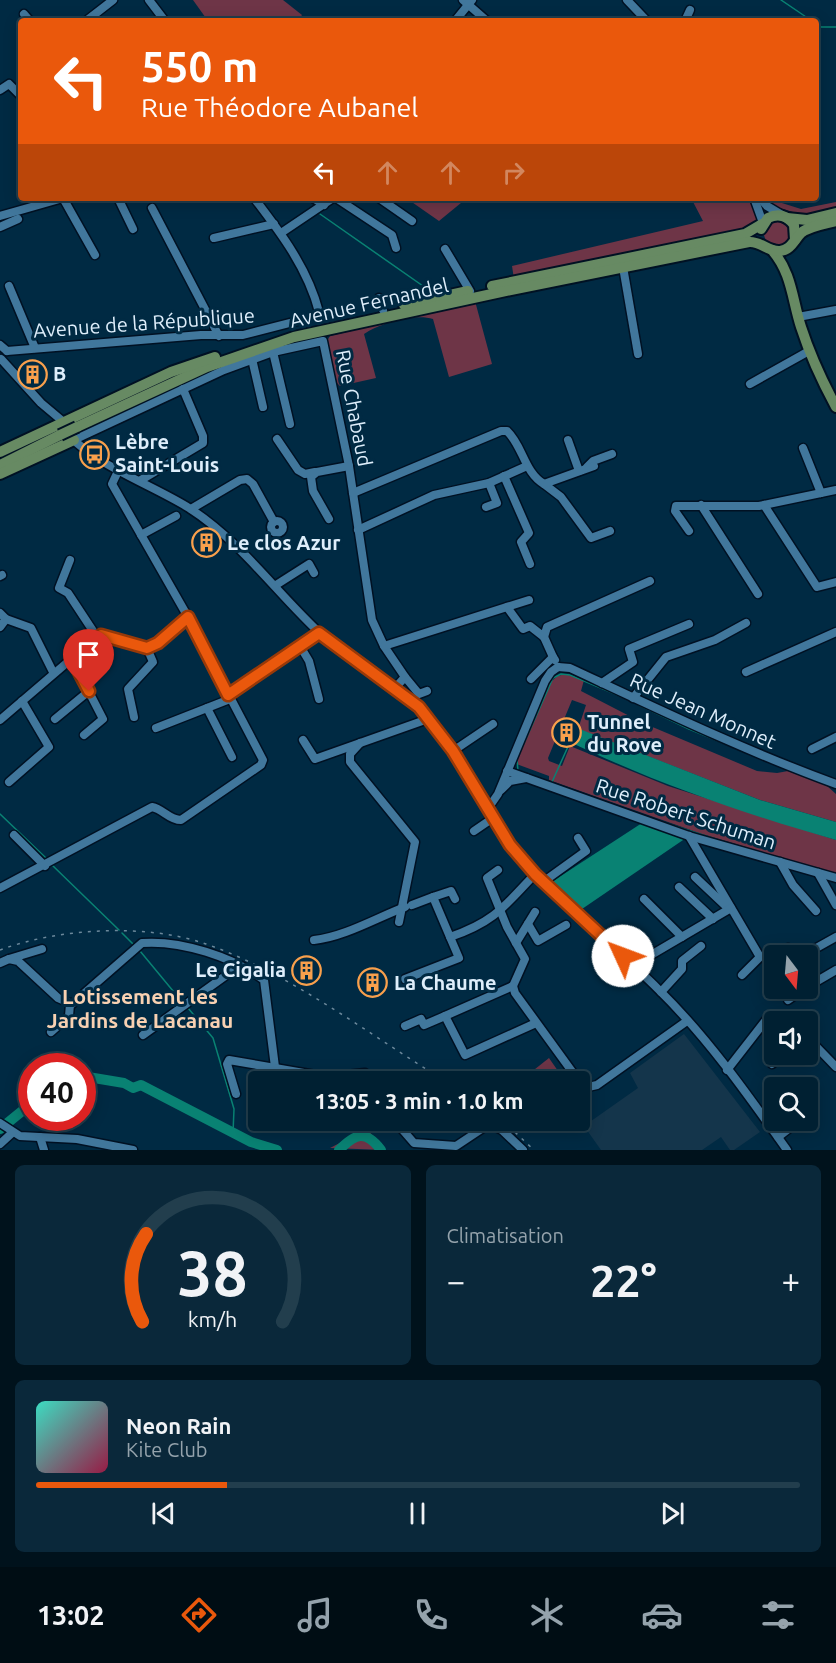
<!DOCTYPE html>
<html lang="fr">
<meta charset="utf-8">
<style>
body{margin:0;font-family:Ubuntu,sans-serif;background:#0a283a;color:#f1f3f6;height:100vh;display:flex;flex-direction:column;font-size:22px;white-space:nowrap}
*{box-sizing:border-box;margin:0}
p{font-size:20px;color:#95a3ac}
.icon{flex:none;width:33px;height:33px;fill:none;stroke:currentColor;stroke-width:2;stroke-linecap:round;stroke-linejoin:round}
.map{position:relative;height:1150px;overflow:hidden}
.sheet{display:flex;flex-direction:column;gap:15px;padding:15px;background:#00121c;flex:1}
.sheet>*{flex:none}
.top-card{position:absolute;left:18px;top:18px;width:801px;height:183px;border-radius:6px;box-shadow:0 3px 15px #0003,0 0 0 2px #223e4d;background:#ea580c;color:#fff;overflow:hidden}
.needle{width:39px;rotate:164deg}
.fabs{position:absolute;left:764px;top:945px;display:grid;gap:12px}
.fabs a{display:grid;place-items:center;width:54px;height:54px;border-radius:6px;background:#002032;box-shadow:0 3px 15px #0003,0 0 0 2px #223e4d;font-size:30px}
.speed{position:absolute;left:18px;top:1053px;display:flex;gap:12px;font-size:30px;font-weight:700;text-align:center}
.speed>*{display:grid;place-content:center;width:78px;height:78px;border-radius:50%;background:#002032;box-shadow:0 3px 15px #0003,0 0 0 2px #223e4d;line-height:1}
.speed .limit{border:9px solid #d22;background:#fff;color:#111}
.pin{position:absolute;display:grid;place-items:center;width:51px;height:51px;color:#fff;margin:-62px -26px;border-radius:50% 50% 50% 0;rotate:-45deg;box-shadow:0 0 6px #0007}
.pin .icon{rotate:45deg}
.me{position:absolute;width:66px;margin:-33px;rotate:313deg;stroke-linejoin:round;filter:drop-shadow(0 0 4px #0008)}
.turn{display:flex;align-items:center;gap:21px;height:126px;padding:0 24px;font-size:27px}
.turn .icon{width:78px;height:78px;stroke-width:2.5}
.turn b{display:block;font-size:42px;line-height:51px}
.lanes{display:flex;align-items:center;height:57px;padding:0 24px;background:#0003;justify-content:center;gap:30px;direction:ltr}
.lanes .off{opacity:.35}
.big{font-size:45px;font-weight:600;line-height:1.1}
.sheet .card{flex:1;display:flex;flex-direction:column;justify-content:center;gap:9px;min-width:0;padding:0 21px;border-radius:9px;background:#0a283a}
.sheet .dial{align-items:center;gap:0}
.dial svg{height:156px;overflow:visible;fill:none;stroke:#223e4d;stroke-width:7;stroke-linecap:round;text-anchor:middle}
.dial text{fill:#f1f3f6;stroke:none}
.song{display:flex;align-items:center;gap:18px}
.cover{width:72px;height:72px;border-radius:9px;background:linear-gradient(135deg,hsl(170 70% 55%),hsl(340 70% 35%))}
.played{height:6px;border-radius:3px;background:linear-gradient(90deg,#ea580c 25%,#223e4d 25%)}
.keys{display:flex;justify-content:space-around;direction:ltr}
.heat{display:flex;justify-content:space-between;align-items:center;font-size:33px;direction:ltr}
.sheet .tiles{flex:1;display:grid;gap:15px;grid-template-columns:1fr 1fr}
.card:last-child{grid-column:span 2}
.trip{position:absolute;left:248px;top:1071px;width:342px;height:60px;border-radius:6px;background:#002032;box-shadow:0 3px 15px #0003,0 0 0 2px #223e4d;font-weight:600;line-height:60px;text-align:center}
.menu{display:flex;height:96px;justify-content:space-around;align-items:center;background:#000d14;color:#95a3ac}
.menu .icon{width:42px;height:42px}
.menu .selected{color:#ea580c}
.menu b{font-size:27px;color:#f1f3f6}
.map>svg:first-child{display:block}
.built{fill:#14354b}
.green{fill:#6e3547}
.water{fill:#098273}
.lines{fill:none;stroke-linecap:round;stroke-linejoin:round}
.stream{stroke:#098273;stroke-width:1.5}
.river{stroke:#098273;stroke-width:10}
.minor-casing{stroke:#001123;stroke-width:11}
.major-casing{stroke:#001123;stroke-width:14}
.minor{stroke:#41779c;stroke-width:8}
.major{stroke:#678a63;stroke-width:10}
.rail{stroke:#6b889b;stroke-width:1.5;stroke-dasharray:3 6;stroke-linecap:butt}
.major-bridge-casing{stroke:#001123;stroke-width:14;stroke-linecap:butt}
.major-bridge{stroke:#678a63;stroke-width:10}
.route-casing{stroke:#983908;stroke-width:15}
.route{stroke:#ea580c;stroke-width:10}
.labels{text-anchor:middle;stroke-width:6;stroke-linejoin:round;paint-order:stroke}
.street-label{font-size:20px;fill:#deeefb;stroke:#002a43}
.poi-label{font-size:20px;font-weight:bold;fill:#deeefb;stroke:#002a43;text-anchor:start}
.neighbourhood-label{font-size:21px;font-weight:bold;fill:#f8d1b2;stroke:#002a43}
</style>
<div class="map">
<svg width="836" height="1150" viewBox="0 0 836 1150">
<rect width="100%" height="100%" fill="#002a43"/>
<!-- built -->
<path class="built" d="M684,1034L760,1132L734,1150H730L721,1137L702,1150H601L584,1126L638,1088L630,1073Z"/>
<!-- green -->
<g class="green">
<path d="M193,0H283L302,15L298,21H208Z"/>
<path d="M406,198H467L439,221Z"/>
<path d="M691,198H751L757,211V220L746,230L514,279L512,266L703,221Z"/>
<path d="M766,198L801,209L836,202V211L810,217L776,207Z"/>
<circle cx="778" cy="233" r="14"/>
<path d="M475,301L492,364L449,377L433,319C415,313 380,323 364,334L376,378L340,386L337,383L327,341L330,336Z"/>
<path d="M566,674L584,680L581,691L643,723L757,771L777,773L788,771L826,785L836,794V822L760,800L578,729L586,705L572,700L548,758L549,761L562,766L570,746L668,786L836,840V874L702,834L549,780V776L511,762L548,685L557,676Z"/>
<path d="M549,1058L558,1071L544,1081H520Z"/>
<path d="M367,1129L385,1150L330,1148Z"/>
</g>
<!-- water -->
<g class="water">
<path d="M572,726L760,800L836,822V840C744,814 650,781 566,740Z"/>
<path d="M642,823L686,838L582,909L553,881Z"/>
</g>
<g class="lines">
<!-- stream -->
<g class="stream">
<path d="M781,0L812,21"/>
<path d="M816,24L821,27H836"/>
<path d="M320,214L433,293"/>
<path d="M639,705L689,729L786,769"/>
<path d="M518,771L517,759L553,678L561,674L570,675L627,699"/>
<path d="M552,782L571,740"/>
<path d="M0,814L46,858"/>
<path d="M653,819L734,845"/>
<path d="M52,865L119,930"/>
<path d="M122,933L133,944"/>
<path d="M140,951L183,1003"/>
<path d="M188,1008L213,1038L234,1109L233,1133"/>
</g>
<!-- river -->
<g class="river">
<path d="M82,1076L124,1083L133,1088L141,1085L251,1142L277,1150"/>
<path d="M0,1129L32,1103"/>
<path d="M339,1150C355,1134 365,1129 381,1150"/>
</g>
<defs>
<g id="minor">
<path d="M149,0L165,21"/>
<path d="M463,0L487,21"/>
<path d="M627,0L647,21"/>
<path d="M24,14L30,21"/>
<path d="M86,21L113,0"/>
<path d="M455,21L472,0"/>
<path d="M685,21L690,10"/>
<path d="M0,90L9,84L21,96"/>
<path d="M118,198L133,229"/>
<path d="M313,198L324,205"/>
<path d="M336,198L392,235L396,248"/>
<path d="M379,198L412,221"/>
<path d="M754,198L763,223"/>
<path d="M760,198L767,206L782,215"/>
<path d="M152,208L219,336"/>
<path d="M0,216L63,198L95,255"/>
<path d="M0,227L18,219"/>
<path d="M281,233L333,198"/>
<path d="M214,238L274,224"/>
<path d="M445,249L470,291"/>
<path d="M623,267L638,354"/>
<path d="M9,286L35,348"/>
<path d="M379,298L383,310"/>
<path d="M798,317L836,310"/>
<path d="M0,345L7,351"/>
<path d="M7,351L201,335H243L317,316L319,312C308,269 281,233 254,198"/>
<path d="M273,352L290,424"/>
<path d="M1,359L41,403L66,424"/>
<path d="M252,359L263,407"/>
<path d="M750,384L809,351"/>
<path d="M71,437C96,465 156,487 189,508C242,542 277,594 323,636C352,663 390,678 418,706C467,754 487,824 534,874C573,915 619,950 659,990C707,1037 748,1095 787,1150"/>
<path d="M277,439L298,470L305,474L315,472"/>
<path d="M74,440L224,370L273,352L323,341L349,466L372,620L384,646L405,677L396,687"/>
<path d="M568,440L579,471"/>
<path d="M803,448L821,493"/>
<path d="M587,467L593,461L612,454"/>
<path d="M504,476L529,533L521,542L530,564"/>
<path d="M141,480L203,443V436L183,389"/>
<path d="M544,484L561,497L591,538L610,531"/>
<path d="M353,493L501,431H507C523,446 524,472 544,484L594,466"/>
<path d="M701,505L758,594"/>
<path d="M764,505L817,587L836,582"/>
<path d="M486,507L497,503L489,483"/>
<path d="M191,509L240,480L247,479L253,484L274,522"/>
<path d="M329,519L313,491L311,477L317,472L349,466"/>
<circle cx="277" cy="527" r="6"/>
<path d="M358,530L434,495L489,483L527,466"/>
<path d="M689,531L675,511L676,506H759L836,490"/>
<path d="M141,535L176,516"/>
<path d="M70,560L59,588L68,593L97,637"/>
<path d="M0,576L2,575"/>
<path d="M276,585L309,564L314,573"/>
<path d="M507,607L523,629L530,626L544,637"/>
<path d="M0,613L6,619L0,627"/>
<path d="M6,619L31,628L53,672"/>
<path d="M300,646L309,661L319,699"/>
<path d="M384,646L529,600"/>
<path d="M71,657L103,719L84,735"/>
<path d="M553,657L544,637L547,627L650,581"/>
<path d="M558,667L570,668C660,710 743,750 836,784"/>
<path d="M746,672L836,632"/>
<path d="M405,677L419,694L427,691"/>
<path d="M531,679L553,657L555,660"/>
<path d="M602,683L633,662L629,649L689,624"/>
<path d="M228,695L319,632"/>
<path d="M633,698L666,657L715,640L746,623"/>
<path d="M207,708L232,757"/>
<path d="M134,717L128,689L153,662L147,648"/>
<path d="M55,719L89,691"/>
<path d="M0,720L97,637L107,636L147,648L158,643L188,617"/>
<path d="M156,728L230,699"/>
<path d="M303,740L315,759L428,719"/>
<path d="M360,743L350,754V762L415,842L399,922"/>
<path d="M812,749L836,737"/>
<path d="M453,751L493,724"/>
<path d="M507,771L689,836L836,878"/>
<path d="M9,782L49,747L22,701"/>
<path d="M501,790L510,781L526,778"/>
<path d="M487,810L498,794L545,681L551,672L558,667"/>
<path d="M474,831L493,818"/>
<path d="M14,835L45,866"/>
<path d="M689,836L760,957L742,975"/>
<path d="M780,862L793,885L816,911"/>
<path d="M498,870L487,878L507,927L525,959L513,986L515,993L584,1088L597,1085L687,1021"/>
<path d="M818,873L836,905"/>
<path d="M695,877L729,909"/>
<path d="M543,882L586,851L578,838"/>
<path d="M679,887L713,919"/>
<path d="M0,888L152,807C163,809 169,820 181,820L261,765L263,760L188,617L112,484L119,469"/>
<path d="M455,899L451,891L433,897L450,937C494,922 504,907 535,874"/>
<path d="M644,899L682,937"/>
<path d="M412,905L433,897"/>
<path d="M528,924L538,941L566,925"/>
<path d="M314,940C344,937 376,918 405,907"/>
<path d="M516,943L535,912"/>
<path d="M788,948L792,956"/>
<path d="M802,956L836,937"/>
<path d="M9,959L42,949"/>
<path d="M0,963L9,959L18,961L58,998L72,1004L142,943C181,940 233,957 264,980L275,1067"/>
<path d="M634,965L731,908"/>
<path d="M405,979L459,958L450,937"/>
<path d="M513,986L445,1016L465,1055L536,1023"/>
<path d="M807,987L836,970"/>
<path d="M661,992L682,969V961L701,946"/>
<path d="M788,1000L805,988"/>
<path d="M405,1026L421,1019L424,1025L445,1016"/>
<path d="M51,1032L69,1016L70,1004"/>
<path d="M143,1035L239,966"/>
<path d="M807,1037L836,1067"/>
<path d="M772,1064L784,1054"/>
<path d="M727,1070L766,1020"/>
<path d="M413,1082L414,1079"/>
<path d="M236,1094L227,1064L229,1060L327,1077L365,1073"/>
<path d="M807,1116L811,1113"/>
<path d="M394,1120L414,1143L456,1146L489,1124L502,1130L523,1150"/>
<path d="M0,1123L20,1136L77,1139L133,1150"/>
<path d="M40,1137L44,1150"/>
<path d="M778,1137L800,1120"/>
<path d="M0,1144L12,1133"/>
</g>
<g id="major">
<path d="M787,218L807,220L836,213"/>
<path d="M761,229L768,218C778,213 787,215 794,225L795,240"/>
<path d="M772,250C792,273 792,299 801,327C810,355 822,381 836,407"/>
<path d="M492,286L745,234L762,224"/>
<path d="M404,305L468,291"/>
<path d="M77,427L207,367L294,337L501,292L749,242C761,241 768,252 780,251C791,250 794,240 801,233C809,226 825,224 836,221"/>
<path d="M0,452L171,372L215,357"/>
<path d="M0,465L60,435"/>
<path d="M0,474L74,440"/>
</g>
</defs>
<!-- minor casing -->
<use href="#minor" class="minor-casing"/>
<!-- major casing -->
<use href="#major" class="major-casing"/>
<!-- minor -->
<use href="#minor" class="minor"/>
<!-- major -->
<use href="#major" class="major"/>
<!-- rail -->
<g class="rail">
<path d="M0,950C59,928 146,923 206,944C290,973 371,1036 447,1082"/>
<path d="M502,1120L534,1150"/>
</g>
<defs>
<path id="major-bridge" d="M60,435L77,427"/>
</defs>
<!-- major-bridge casing -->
<use href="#major-bridge" class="major-bridge-casing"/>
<!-- major-bridge -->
<use href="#major-bridge" class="major-bridge"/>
</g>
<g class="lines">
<defs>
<path id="route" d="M89,691L71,657L101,635L147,648L158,643L188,617L228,695L319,633L419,707L453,751L510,845L535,874L623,956"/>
</defs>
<!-- route casing -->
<use href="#route" class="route-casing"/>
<!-- route -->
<use href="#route" class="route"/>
</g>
<!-- icons -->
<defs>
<symbol id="building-ring" viewBox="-11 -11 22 22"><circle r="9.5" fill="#002a43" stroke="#f9a04c" stroke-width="1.5"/><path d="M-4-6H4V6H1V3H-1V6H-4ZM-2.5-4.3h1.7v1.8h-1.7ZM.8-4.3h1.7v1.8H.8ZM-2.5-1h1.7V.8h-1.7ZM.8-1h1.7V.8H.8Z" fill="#f9a04c"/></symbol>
<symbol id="bus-ring" viewBox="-11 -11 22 22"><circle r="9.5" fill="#002a43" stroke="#f9a04c" stroke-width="1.5"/><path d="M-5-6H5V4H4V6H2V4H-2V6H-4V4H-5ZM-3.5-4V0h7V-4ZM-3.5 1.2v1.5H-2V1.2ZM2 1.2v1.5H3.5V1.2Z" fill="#f9a04c"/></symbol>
</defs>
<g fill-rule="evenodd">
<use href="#building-ring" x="16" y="358" width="33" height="33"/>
<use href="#bus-ring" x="78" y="438" width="33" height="33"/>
<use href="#building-ring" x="190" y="526" width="33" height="33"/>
<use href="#building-ring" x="550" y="716" width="33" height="33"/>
<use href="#building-ring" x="290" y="954" width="33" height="33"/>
<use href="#building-ring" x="356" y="966" width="33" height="33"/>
</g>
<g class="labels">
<!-- street labels -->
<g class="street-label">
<text transform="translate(369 303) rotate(-13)" y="7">Avenue Fernandel</text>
<text transform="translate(144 323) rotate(-4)" y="7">Avenue de la République</text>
<text transform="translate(354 408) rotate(79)" y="7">Rue Chabaud</text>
<text transform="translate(703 711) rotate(24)" y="7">Rue Jean Monnet</text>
<text transform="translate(686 814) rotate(18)" y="7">Rue Robert Schuman</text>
</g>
<!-- poi labels -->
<g class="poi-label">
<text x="53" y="381">B</text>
<text x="115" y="449">Lèbre<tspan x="115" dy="23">Saint-Louis</tspan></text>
<text x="227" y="550">Le clos Azur</text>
<text x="587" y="729">Tunnel<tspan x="587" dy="23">du Rove</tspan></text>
<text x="286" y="977" text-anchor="end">Le Cigalia</text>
<text x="394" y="990">La Chaume</text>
</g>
<!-- neighbourhood labels -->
<g class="neighbourhood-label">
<text x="140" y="1004">Lotissement les<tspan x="140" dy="24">Jardins de Lacanau</tspan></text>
</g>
</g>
</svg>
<div class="fabs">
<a><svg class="needle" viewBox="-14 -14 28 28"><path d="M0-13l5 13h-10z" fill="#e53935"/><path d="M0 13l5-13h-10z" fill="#95a3ac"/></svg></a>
<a><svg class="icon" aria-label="sound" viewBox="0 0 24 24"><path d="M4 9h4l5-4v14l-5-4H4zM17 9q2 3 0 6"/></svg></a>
<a><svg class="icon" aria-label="search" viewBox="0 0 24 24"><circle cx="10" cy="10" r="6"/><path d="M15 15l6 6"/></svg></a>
</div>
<div class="speed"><div class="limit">40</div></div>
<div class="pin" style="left:89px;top:691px;background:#d93025"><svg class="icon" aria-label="arrive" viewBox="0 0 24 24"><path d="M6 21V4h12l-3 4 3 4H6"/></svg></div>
<svg class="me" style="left:623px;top:956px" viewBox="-20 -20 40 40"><circle r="19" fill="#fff"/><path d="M0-13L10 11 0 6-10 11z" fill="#ea580c"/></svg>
<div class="trip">13:05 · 3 min · 1.0 km</div>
<div class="top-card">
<div class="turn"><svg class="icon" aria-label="left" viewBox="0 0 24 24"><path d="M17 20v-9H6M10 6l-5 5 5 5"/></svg><div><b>550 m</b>Rue Théodore Aubanel</div></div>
<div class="lanes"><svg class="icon" aria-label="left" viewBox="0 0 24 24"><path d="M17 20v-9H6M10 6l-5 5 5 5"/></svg><svg class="icon off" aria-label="ahead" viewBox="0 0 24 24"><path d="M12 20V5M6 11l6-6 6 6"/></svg><svg class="icon off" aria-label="ahead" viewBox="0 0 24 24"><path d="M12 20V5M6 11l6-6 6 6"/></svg><svg class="icon off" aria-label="right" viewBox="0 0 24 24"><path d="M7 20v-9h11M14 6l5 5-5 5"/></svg></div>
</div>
</div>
<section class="sheet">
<div class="tiles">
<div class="card dial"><svg viewBox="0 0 100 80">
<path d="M14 69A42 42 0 1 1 86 69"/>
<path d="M14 69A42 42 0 0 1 16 24" stroke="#ea580c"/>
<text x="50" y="56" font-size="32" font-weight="700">38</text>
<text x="50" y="72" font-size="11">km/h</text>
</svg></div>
<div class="card"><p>Climatisation</p>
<div class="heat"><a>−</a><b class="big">22°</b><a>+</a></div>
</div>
<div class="card">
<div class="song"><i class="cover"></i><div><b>Neon Rain</b><p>Kite Club</p></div></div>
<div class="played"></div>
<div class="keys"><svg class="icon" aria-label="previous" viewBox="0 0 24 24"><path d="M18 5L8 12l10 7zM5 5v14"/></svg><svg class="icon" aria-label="pause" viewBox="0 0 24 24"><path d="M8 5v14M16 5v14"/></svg><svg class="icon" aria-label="next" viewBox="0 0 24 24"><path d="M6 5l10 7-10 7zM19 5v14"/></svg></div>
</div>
</div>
</section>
<nav class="menu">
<b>13:02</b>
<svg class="icon selected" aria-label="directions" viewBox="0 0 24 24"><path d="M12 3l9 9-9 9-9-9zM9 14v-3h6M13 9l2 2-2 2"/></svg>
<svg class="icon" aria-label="music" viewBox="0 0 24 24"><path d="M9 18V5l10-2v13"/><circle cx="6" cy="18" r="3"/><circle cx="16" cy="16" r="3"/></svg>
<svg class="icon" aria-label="phone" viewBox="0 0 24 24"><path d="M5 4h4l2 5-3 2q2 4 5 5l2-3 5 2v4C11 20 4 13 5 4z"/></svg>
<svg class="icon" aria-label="climate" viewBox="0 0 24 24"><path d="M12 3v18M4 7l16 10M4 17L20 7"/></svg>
<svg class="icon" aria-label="car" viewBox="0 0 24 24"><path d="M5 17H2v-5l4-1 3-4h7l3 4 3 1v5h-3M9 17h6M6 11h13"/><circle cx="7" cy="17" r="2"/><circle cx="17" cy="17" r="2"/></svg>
<svg class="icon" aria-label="filters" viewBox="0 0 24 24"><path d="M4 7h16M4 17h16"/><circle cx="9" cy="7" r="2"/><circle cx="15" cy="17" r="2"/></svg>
</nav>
